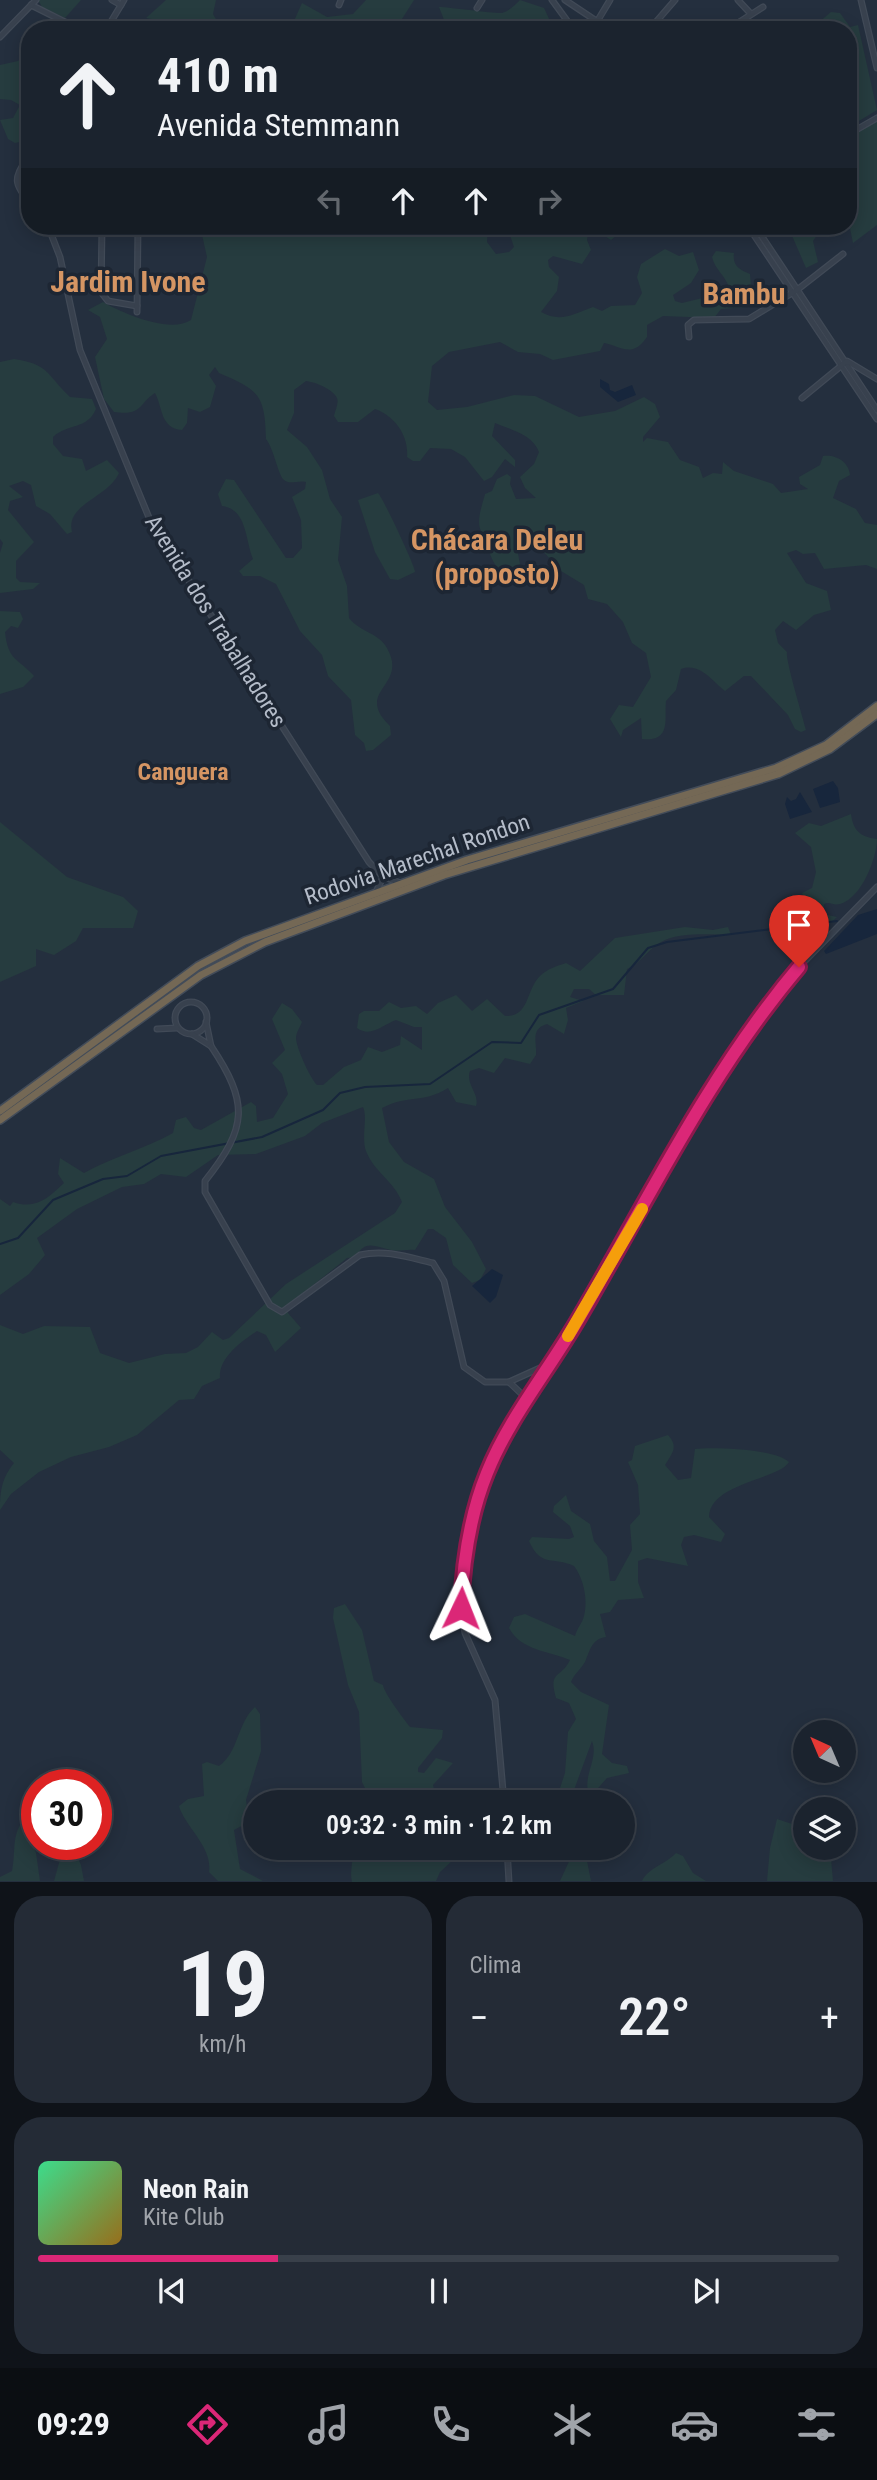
<!DOCTYPE html>
<html lang="pt">
<meta charset="utf-8">
<style>
body{margin:0;font-family:"Roboto Condensed",sans-serif;background:#242b36;color:#f1f3f6;height:100vh;display:flex;flex-direction:column;font-size:26px;white-space:nowrap}
*{box-sizing:border-box;margin:0}
p{font-size:23px;color:#a0a4aa}
.icon{flex:none;width:38px;height:38px;fill:none;stroke:currentColor;stroke-width:2;stroke-linecap:round;stroke-linejoin:round}
.map{position:relative;height:1882px;overflow:hidden}
.drawer{display:flex;flex-direction:column;gap:14px;padding:14px;background:#0f1319;flex:1}
.drawer>*{flex:none}
.hud{position:absolute;left:21px;top:21px;width:836px;height:214px;border-radius:28px;box-shadow:0 4px 18px #0003,0 0 0 2px #39404a;background:#1b232e;color:#f1f3f6;overflow:hidden}
.needle{width:46px;rotate:316deg}
.buttons{position:absolute;left:793px;top:1720px;display:grid;gap:14px}
.buttons a{display:grid;place-items:center;width:63px;height:63px;border-radius:50%;background:#1b232e;box-shadow:0 4px 18px #0003,0 0 0 2px #39404a;font-size:35px}
.speed{position:absolute;left:21px;top:1769px;display:flex;gap:14px;font-size:35px;font-weight:700;text-align:center}
.speed>*{display:grid;place-content:center;width:91px;height:91px;border-radius:50%;background:#1b232e;box-shadow:0 4px 18px #0003,0 0 0 2px #39404a;line-height:1}
.speed .limit{border:10px solid #d22;background:#fff;color:#111}
.pin{position:absolute;display:grid;place-items:center;width:60px;height:60px;color:#fff;margin:-72px -30px;border-radius:50% 50% 50% 0;rotate:-45deg;box-shadow:0 0 7px #0007}
.pin .icon{rotate:45deg}
.me{position:absolute;width:77px;margin:-38px;rotate:2deg;stroke-linejoin:round;filter:drop-shadow(0 0 5px #0008)}
.turn{display:flex;align-items:center;gap:24px;height:147px;padding:0 21px;font-size:32px}
.turn .icon{width:91px;height:91px;stroke-width:2.5}
.turn b{display:block;font-size:49px;line-height:60px}
.lanes{display:flex;align-items:center;height:66px;padding:0 21px;background:#0003;justify-content:center;gap:35px;direction:ltr}
.lanes .off{opacity:.35}
.big{font-size:52px;font-weight:600;line-height:1.1}
.drawer .tile{flex:1;display:flex;flex-direction:column;justify-content:center;gap:10px;min-width:0;padding:0 24px;border-radius:28px;background:#242b36}
.drawer .dial{align-items:center;gap:0}
.dial b{font-size:91px;line-height:1}
.song{display:flex;align-items:center;gap:21px}
.cover{width:84px;height:84px;border-radius:10px;background:linear-gradient(135deg,hsl(150 70% 55%),hsl(40 70% 35%))}
.played{height:7px;border-radius:4px;background:linear-gradient(90deg,#db2777 30%,#39404a 30%)}
.keys{display:flex;justify-content:space-around;direction:ltr}
.heat{display:flex;justify-content:space-between;align-items:center;font-size:38px;direction:ltr}
.drawer .tiles{flex:1;display:grid;gap:14px;grid-template-columns:1fr 1fr}
.tile:last-child{grid-column:span 2}
.trip{position:absolute;left:243px;top:1790px;width:392px;height:70px;border-radius:35px;background:#1b232e;box-shadow:0 4px 18px #0003,0 0 0 2px #39404a;font-weight:600;line-height:70px;text-align:center}
.tab-bar{display:flex;height:112px;justify-content:space-around;align-items:center;background:#0b0e12;color:#a0a4aa}
.tab-bar .icon{width:49px;height:49px}
.tab-bar .active{color:#db2777}
.tab-bar b{font-size:32px;color:#f1f3f6}
.map>svg:first-child{display:block}
.green{fill:#263c3f}
.water{fill:#17263c}
.lines{fill:none;stroke-linecap:round;stroke-linejoin:round}
.stream{stroke:#17263c;stroke-width:2}
.minor-casing{stroke:#414a57;stroke-width:7}
.highway-casing{stroke:#434c59;stroke-width:10}
.minor{stroke:#38414e;stroke-width:4.5}
.highway{stroke:#746855;stroke-width:7}
.route-casing{stroke:#8e194d;stroke-width:18}
.route{stroke:#db2777;stroke-width:12}
.slow{stroke:#f59e0b;stroke-width:12}
.labels{text-anchor:middle;stroke-width:7;stroke-linejoin:round;paint-order:stroke}
.street-label{font-size:23px;fill:#b4bcc9;stroke:#1d2633}
.neighbourhood-label{font-size:24px;font-weight:bold;fill:#d59563;stroke:#1d2633}
.district-label{font-size:30px;font-weight:bold;fill:#d59563;stroke:#1d2633}
</style>
<div class="map">
<svg width="877" height="1882" viewBox="0 0 877 1882">
<rect width="100%" height="100%" fill="#242f3e"/>
<!-- green -->
<g class="green">
<path d="M38,0H81L65,18L42,7Z"/>
<path d="M166,0H216L213,14L222,30H178L167,22L146,18Z"/>
<path d="M366,0H414L395,30H290L302,3L327,17L353,14Z"/>
<path d="M520,0L544,8L551,23L549,30H470L469,23L448,30L439,7C448,7 498,14 502,13C509,11 515,5 520,0Z"/>
<path d="M831,12L840,13L850,27L858,25L877,110L849,127V30H810Z"/>
<path d="M30,49V107L23,115L30,123C30,132 25,142 15,143L8,139L0,120L13,118L20,105L11,100L0,99V65L18,61Z"/>
<path d="M877,121V225L853,243L849,223V173L858,167L849,151V137Z"/>
<path d="M200,226H237L244,233L252,226H488L487,242L496,254L509,252L514,247L507,226H628L611,240L589,226L587,240L591,250L582,264L553,256L548,260L549,267L559,277L557,291L541,312C560,323 574,314 593,307L602,311L611,306L635,305L642,293L637,277L641,264L665,249L679,256L693,252L699,270L691,283L673,295L675,301L682,303L723,293L729,288C726,276 715,270 712,257L716,251L734,253C732,266 740,270 750,274L751,286L758,295L748,307L721,309L714,318L663,316L647,325V337C632,359 621,346 604,343L600,351L553,360L540,354L518,352L500,342L449,352L432,366L428,402L437,410L467,407L514,395L535,396L579,417L615,411L644,397L655,404L660,417L643,437V442L647,438L668,442L680,460L699,467L703,478L713,473L722,474L723,462L734,471L773,484L781,493L808,489L800,484L799,477L820,465L823,456C836,454 849,462 850,475L839,481L833,498L856,509L865,523L877,525V569L866,565L824,569L815,553L803,554L796,550L787,553L806,583L827,591L831,610L814,615L796,630L783,621L775,630L778,643L787,652C785,659 803,718 806,730L801,732L795,729L788,715L751,676H744L725,691C712,681 700,662 681,669L676,690L666,701C664,719 672,742 642,739L641,718L623,730L621,737L610,719L619,705L633,707L651,677L646,653L632,643L623,622L607,604L588,599L584,585L561,571L541,549L528,541L521,544L518,554L522,574L519,578C497,576 493,562 486,544C484,536 479,530 479,522C479,513 483,502 485,494L492,491L497,479L507,474L511,477L510,484L516,499L536,498L525,488L520,477L534,464L539,452C532,434 511,430 495,423L492,436L515,460V467L505,459L492,477L484,481L465,457L451,449L430,448L420,461H413L407,457C409,436 395,416 375,409L358,422H338L334,416C335,411 339,403 337,398C333,389 315,382 306,381L294,390V413L287,430L307,447L322,470L330,499L342,517L338,560L347,586L349,618C360,632 379,633 387,648C409,687 353,690 390,726L391,735L373,750L366,751L364,743L355,735L351,700L328,676L322,655L300,631L276,584L260,576H243L239,571L253,559C245,539 247,509 222,506L218,494L226,479L234,480L286,558H293L302,548L301,520L292,497L305,489L306,482C299,480 289,485 284,480C278,475 274,449 266,439C265,395 259,390 219,373L215,367L209,375L216,386L210,407L200,412L188,408L187,423L182,430C160,428 163,408 155,393C138,404 143,416 114,412L104,399L95,357L107,339L100,317L88,310L103,302C122,313 170,334 191,320L207,257Z"/>
<path d="M799,226H823L813,241L818,262L806,268L790,231Z"/>
<path d="M14,359C49,364 46,374 70,397L92,399L96,409C87,430 68,423 53,437V444L63,456L82,459L86,471L107,460L119,473C108,498 65,504 72,532L67,534L50,514L36,506L31,485L23,481L9,486L23,497L10,501L8,510L34,542L16,561V578L20,582L40,583L33,589L0,593V553L3,543L0,539V362Z"/>
<path d="M378,493C383,498 415,566 415,572L398,580L390,579L375,552L358,500Z"/>
<path d="M0,611L20,612L23,619L18,628L11,626L5,632C8,661 18,658 34,676L23,687L0,694Z"/>
<path d="M851,814C853,830 860,837 877,839C877,857 862,898 840,904C833,906 830,901 824,904L823,914L837,917L827,926L817,921L793,918L788,922L784,911L786,907L806,905L802,893L812,888L816,872L811,847L795,833L809,823L821,826Z"/>
<path d="M0,822L67,877L123,897L138,911L133,928H83L76,941L54,955L36,949V966L0,982Z"/>
<path d="M685,927L713,930L728,927L731,935C713,934 676,932 661,942C647,950 641,963 627,969L624,995H596L589,989H574L570,997L583,1001L566,1008L568,1020L564,1034L547,1024C530,1029 537,1042 536,1055L530,1064L505,1058L494,1073L479,1068L470,1071C465,1084 480,1094 476,1106L456,1102L448,1088C422,1104 409,1094 382,1108L389,1142L404,1162L434,1179L445,1207L472,1242L486,1269L480,1280L472,1283L453,1265L446,1238L433,1229H428L415,1250C406,1249 398,1252 391,1250C375,1247 365,1239 356,1257L347,1258L287,1306L288,1313L301,1328L275,1352L266,1335L257,1331C240,1342 218,1359 220,1378L202,1386L194,1399L179,1400L137,1435L109,1447L71,1457L39,1472L11,1494L0,1510C0,1490 2,1478 14,1463L0,1450V1325L23,1334L44,1326L90,1327L100,1353L129,1363L165,1354L186,1353L198,1347L212,1332L223,1340L229,1338L286,1284L395,1213L402,1202C394,1181 374,1172 366,1151C361,1137 368,1117 363,1107L322,1123L305,1136L256,1154L218,1155L186,1177L161,1174L144,1184L122,1187L77,1209L37,1238L45,1255L29,1274L0,1295V1199L10,1206L13,1202C36,1210 48,1198 64,1183L58,1174L60,1158L84,1173C113,1157 144,1149 173,1133L176,1120L186,1117L194,1128L201,1130L251,1102L256,1106L257,1122L273,1118L288,1094L282,1074L272,1063L285,1050L272,1019L282,1003L292,1009L302,1022C300,1027 296,1033 296,1038C296,1047 310,1078 317,1085H323L344,1067L361,1060L368,1047L382,1052L400,1045L401,1036L422,1050V1027H414L396,1020C382,1025 371,1038 357,1028L359,1014L364,1011H379L389,1002L401,1008L416,1006L427,1014L438,1003L456,995L472,1011L487,999L505,1016C530,1017 525,991 540,976C547,969 557,966 566,963L580,971L615,938Z"/>
<path d="M668,1435C679,1447 672,1453 665,1465L678,1480L691,1478L695,1449C714,1447 776,1449 789,1462C778,1480 710,1483 709,1517L725,1534L721,1542L694,1535L684,1537L681,1545L688,1566L647,1558L638,1561V1582L644,1598L618,1600L610,1612L600,1614L606,1637C591,1639 590,1651 585,1662C581,1669 574,1674 571,1682L581,1692L609,1705L602,1754L612,1763L627,1766L629,1773L607,1778L592,1795H589C582,1776 599,1759 592,1741L574,1790L563,1800L558,1794L565,1773L568,1732L576,1719L569,1703L556,1698C548,1670 561,1679 570,1660C550,1651 521,1651 509,1628L514,1617L525,1614L575,1636C577,1628 582,1624 584,1616C588,1600 584,1579 574,1566C553,1556 541,1568 529,1541L532,1537L569,1539L574,1537L570,1526L553,1512L554,1506L566,1495L571,1511L590,1524L594,1541L607,1557L610,1581H615L632,1550L630,1525L640,1514L638,1485L628,1462L632,1460L635,1446Z"/>
<path d="M345,1604L362,1630L374,1681L383,1685C384,1693 403,1718 410,1727L443,1730L442,1738L418,1768V1772L424,1773L436,1758L453,1763L433,1785L437,1802H367L366,1790L362,1782L359,1712L348,1685L333,1618L334,1608Z"/>
<path d="M255,1707L260,1714L261,1751L246,1800L249,1822L234,1830L240,1869L263,1881H218L209,1872C213,1847 185,1827 179,1806L188,1799L204,1796L202,1764L207,1762L219,1766C239,1752 237,1723 255,1707Z"/>
<path d="M31,1819L32,1843L36,1853L40,1881H0V1877L12,1871C16,1853 11,1834 24,1820Z"/>
<path d="M777,1819L798,1826L805,1822V1848H830L833,1881H767L770,1848Z"/>
<path d="M64,1845L72,1846L81,1865L84,1881H54Z"/>
<path d="M351,1848H466L440,1872L436,1881L352,1882C349,1869 355,1861 351,1848Z"/>
<path d="M582,1852L586,1856L591,1881H560L572,1855Z"/>
<path d="M676,1853L683,1856L693,1873L706,1881H642C648,1868 666,1864 676,1853Z"/>
</g>
<!-- water -->
<g class="water">
<path d="M600,379L609,384L610,390L615,392L632,385L636,395L618,402L600,387Z"/>
<path d="M833,781L838,788L840,802L820,808L813,789Z"/>
<path d="M800,792L812,812L790,819L785,804L787,797L791,801L796,799Z"/>
<path d="M877,909V934L826,954L824,951L858,915Z"/>
<path d="M492,1269L503,1275L496,1297L490,1303L472,1286Z"/>
</g>
<g class="lines">
<!-- stream -->
<path class="stream" d="M0,1244L18,1238L53,1200L103,1179L127,1176L161,1156L262,1137L323,1110L340,1093L365,1087L430,1084L492,1042L521,1043L539,1015L613,989L648,948L667,942L837,921"/>
<defs>
<g id="minor">
<path d="M112,0L121,5"/>
<path d="M552,0L574,30"/>
<path d="M565,0L610,30"/>
<path d="M738,0L751,14"/>
<path d="M861,0L877,68"/>
<path d="M31,5L81,30"/>
<path d="M339,5L341,0"/>
<path d="M477,8L482,0"/>
<path d="M106,30L124,0"/>
<path d="M592,30L610,0"/>
<path d="M649,30L675,0"/>
<path d="M727,30L763,7"/>
<path d="M0,37L36,0"/>
<path d="M849,134L877,118"/>
<path d="M30,153C14,180 12,179 30,204"/>
<path d="M48,226L60,257L80,350L150,520L369,862L383,877L401,883"/>
<path d="M102,226L101,292L108,301L137,306"/>
<path d="M748,226L877,419"/>
<path d="M755,226L877,410"/>
<path d="M709,227L713,226"/>
<path d="M137,312L138,226"/>
<path d="M689,337L688,325L694,320L749,319L797,290L843,254"/>
<path d="M802,398L847,361L877,379"/>
<path d="M376,892L383,877"/>
<circle cx="191" cy="1018" r="16"/>
<path d="M157,1029L177,1028"/>
<path d="M192,1034L211,1046L206,1022"/>
<path d="M211,1046C249,1103 248,1127 205,1181V1192L270,1305L282,1312L360,1255C385,1249 408,1257 433,1263L444,1281L464,1367L485,1382H509"/>
<path d="M528,1400L509,1382L551,1363"/>
<path d="M504,1802L495,1700L465,1633L462,1617L465,1555L486,1475L513,1422L553,1361L673,1152L760,1016L799,967L877,887"/>
<path d="M507,1848L509,1882"/>
</g>
<g id="highway">
<path d="M0,1111L198,966L245,941L467,860L776,768L826,745L877,706"/>
<path d="M0,1120L201,975L265,942L444,875L778,774L830,749L877,714"/>
</g>
</defs>
<!-- minor casing -->
<use href="#minor" class="minor-casing"/>
<!-- highway casing -->
<use href="#highway" class="highway-casing"/>
<!-- minor -->
<use href="#minor" class="minor"/>
<!-- highway -->
<use href="#highway" class="highway"/>
</g>
<g class="lines">
<defs>
<path id="route" d="M461,1608C463,1562 469,1517 487,1473C509,1418 549,1370 579,1318C648,1200 710,1072 799,967"/>
</defs>
<!-- route casing -->
<use href="#route" class="route-casing"/>
<!-- route -->
<use href="#route" class="route"/>
<!-- slow -->
<path class="slow" d="M568,1336L642,1209"/>
</g>
<g class="labels">
<!-- street labels -->
<g class="street-label">
<text transform="translate(216 621) rotate(58)" y="8">Avenida dos Trabalhadores</text>
<text transform="translate(417 859) rotate(-19)" y="8">Rodovia Marechal Rondon</text>
</g>
<!-- neighbourhood labels -->
<g class="neighbourhood-label">
<text x="183" y="780">Canguera</text>
</g>
<!-- district labels -->
<g class="district-label">
<text x="128" y="292">Jardim Ivone</text>
<text x="744" y="304">Bambu</text>
<text x="497" y="550">Chácara Deleu<tspan x="497" dy="34">(proposto)</tspan></text>
</g>
</g>
</svg>
<div class="buttons">
<a><svg class="needle" viewBox="-14 -14 28 28"><path d="M0-13l5 13h-10z" fill="#e53935"/><path d="M0 13l5-13h-10z" fill="#a0a4aa"/></svg></a>
<a><svg class="icon" aria-label="layers" viewBox="0 0 24 24"><path d="M12 4l9 5-9 5-9-5zM3 14l9 5 9-5"/></svg></a>
</div>
<div class="speed"><div class="limit">30</div></div>
<div class="pin" style="left:799px;top:967px;background:#d93025"><svg class="icon" aria-label="arrive" viewBox="0 0 24 24"><path d="M6 21V4h12l-3 4 3 4H6"/></svg></div>
<svg class="me" style="left:461px;top:1608px" viewBox="-20 -20 40 40"><path d="M0-17L14 15 0 8-14 15z" fill="#db2777" stroke="#fff" stroke-width="4"/></svg>
<div class="trip">09:32 · 3 min · 1.2 km</div>
<div class="hud">
<div class="turn"><svg class="icon" aria-label="ahead" viewBox="0 0 24 24"><path d="M12 20V5M6 11l6-6 6 6"/></svg><div><b>410 m</b>Avenida Stemmann</div></div>
<div class="lanes"><svg class="icon off" aria-label="left" viewBox="0 0 24 24"><path d="M17 20v-9H6M10 6l-5 5 5 5"/></svg><svg class="icon" aria-label="ahead" viewBox="0 0 24 24"><path d="M12 20V5M6 11l6-6 6 6"/></svg><svg class="icon" aria-label="ahead" viewBox="0 0 24 24"><path d="M12 20V5M6 11l6-6 6 6"/></svg><svg class="icon off" aria-label="right" viewBox="0 0 24 24"><path d="M7 20v-9h11M14 6l5 5-5 5"/></svg></div>
</div>
</div>
<section class="drawer">
<div class="tiles">
<div class="tile dial"><b>19</b><p>km/h</p></div>
<div class="tile"><p>Clima</p>
<div class="heat"><a>−</a><b class="big">22°</b><a>+</a></div>
</div>
<div class="tile">
<div class="song"><i class="cover"></i><div><b>Neon Rain</b><p>Kite Club</p></div></div>
<div class="played"></div>
<div class="keys"><svg class="icon" aria-label="previous" viewBox="0 0 24 24"><path d="M18 5L8 12l10 7zM5 5v14"/></svg><svg class="icon" aria-label="pause" viewBox="0 0 24 24"><path d="M8 5v14M16 5v14"/></svg><svg class="icon" aria-label="next" viewBox="0 0 24 24"><path d="M6 5l10 7-10 7zM19 5v14"/></svg></div>
</div>
</div>
</section>
<nav class="tab-bar">
<b>09:29</b>
<svg class="icon active" aria-label="directions" viewBox="0 0 24 24"><path d="M12 3l9 9-9 9-9-9zM9 14v-3h6M13 9l2 2-2 2"/></svg>
<svg class="icon" aria-label="music" viewBox="0 0 24 24"><path d="M9 18V5l10-2v13"/><circle cx="6" cy="18" r="3"/><circle cx="16" cy="16" r="3"/></svg>
<svg class="icon" aria-label="phone" viewBox="0 0 24 24"><path d="M5 4h4l2 5-3 2q2 4 5 5l2-3 5 2v4C11 20 4 13 5 4z"/></svg>
<svg class="icon" aria-label="climate" viewBox="0 0 24 24"><path d="M12 3v18M4 7l16 10M4 17L20 7"/></svg>
<svg class="icon" aria-label="car" viewBox="0 0 24 24"><path d="M5 17H2v-5l4-1 3-4h7l3 4 3 1v5h-3M9 17h6M6 11h13"/><circle cx="7" cy="17" r="2"/><circle cx="17" cy="17" r="2"/></svg>
<svg class="icon" aria-label="filters" viewBox="0 0 24 24"><path d="M4 7h16M4 17h16"/><circle cx="9" cy="7" r="2"/><circle cx="15" cy="17" r="2"/></svg>
</nav>
